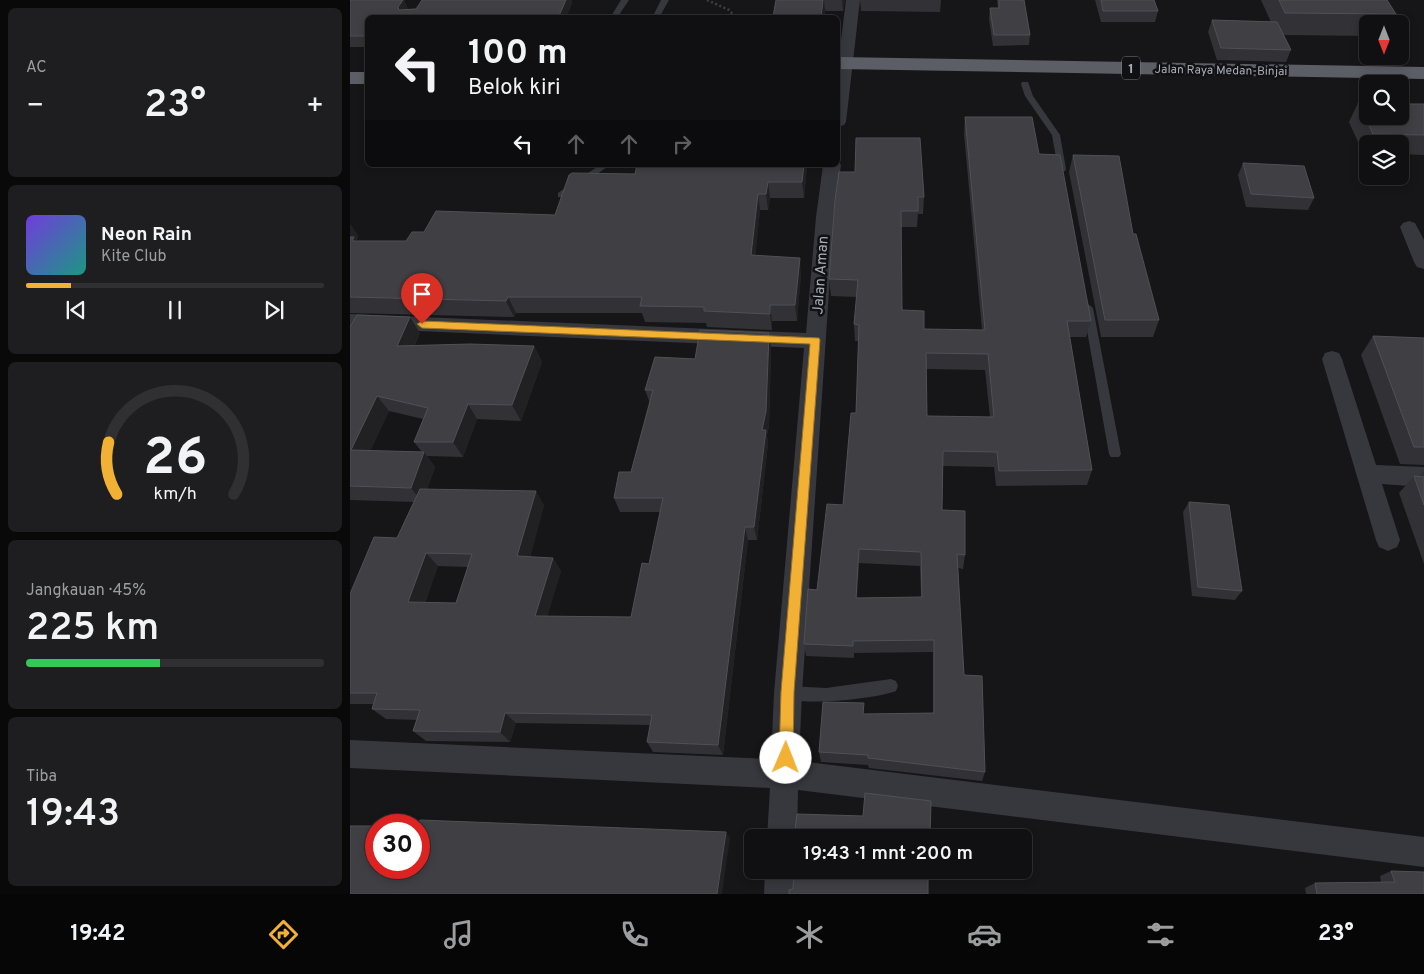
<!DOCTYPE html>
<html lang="id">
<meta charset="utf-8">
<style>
body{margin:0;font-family:Overpass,sans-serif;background:#1e1e20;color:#f1f3f6;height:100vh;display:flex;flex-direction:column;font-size:19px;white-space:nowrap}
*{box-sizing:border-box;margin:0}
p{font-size:16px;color:#9c9d9f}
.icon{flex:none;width:28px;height:28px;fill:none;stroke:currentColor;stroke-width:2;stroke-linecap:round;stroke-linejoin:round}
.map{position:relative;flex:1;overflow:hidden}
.panel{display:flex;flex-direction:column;gap:8px;padding:8px;background:#09090a;width:350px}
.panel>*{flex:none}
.hud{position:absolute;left:15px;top:15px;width:475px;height:152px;border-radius:8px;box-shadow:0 2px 8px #0003,0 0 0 1px #303032;background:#101012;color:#f1f3f6;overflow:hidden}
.needle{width:32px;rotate:180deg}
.buttons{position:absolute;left:1009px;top:15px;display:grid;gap:10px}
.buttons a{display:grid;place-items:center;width:50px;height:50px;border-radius:8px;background:#101012;box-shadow:0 2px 8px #0003,0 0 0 1px #303032;font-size:25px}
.speed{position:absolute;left:15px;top:814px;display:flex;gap:10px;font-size:25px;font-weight:700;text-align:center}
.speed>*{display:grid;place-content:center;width:65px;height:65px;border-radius:50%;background:#101012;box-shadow:0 2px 8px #0003,0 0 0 1px #303032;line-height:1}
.speed .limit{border:8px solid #d22;background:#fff;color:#111}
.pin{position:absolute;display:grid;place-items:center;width:42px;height:42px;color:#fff;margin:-51px -21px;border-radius:50% 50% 50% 0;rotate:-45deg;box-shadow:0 0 5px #0007}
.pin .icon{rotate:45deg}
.me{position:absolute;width:55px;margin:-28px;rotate:1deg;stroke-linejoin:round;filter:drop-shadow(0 0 4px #0008)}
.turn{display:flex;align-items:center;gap:18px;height:105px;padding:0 20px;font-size:22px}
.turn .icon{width:65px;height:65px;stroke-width:2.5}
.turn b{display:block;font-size:35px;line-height:42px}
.lanes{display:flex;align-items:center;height:48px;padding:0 20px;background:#0003;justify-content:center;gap:25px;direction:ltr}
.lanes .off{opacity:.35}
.big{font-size:38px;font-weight:600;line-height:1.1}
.panel .card{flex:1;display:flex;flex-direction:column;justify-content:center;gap:8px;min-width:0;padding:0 18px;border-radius:8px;background:#1e1e20}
.panel .dial{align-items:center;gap:0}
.dial svg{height:130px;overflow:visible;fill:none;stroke:#303032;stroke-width:7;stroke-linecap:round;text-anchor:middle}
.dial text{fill:#f1f3f6;stroke:none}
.song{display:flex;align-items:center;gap:15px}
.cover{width:60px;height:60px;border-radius:8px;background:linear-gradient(135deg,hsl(260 70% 55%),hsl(170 70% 35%))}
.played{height:5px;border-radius:2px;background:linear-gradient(90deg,#f2b134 15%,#303032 15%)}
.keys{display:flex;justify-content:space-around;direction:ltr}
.heat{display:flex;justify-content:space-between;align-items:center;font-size:28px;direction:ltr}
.charge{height:8px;border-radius:4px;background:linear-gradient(90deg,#34c759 45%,#303032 0)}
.trip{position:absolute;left:394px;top:829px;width:288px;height:50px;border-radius:8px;background:#101012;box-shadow:0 2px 8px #0003,0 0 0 1px #303032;font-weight:600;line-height:50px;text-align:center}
.tabs{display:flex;height:80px;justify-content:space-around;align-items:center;background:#060607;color:#9c9d9f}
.tabs .icon{width:35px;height:35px}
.tabs .current{color:#f2b134}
.tabs b{font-size:22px;color:#f1f3f6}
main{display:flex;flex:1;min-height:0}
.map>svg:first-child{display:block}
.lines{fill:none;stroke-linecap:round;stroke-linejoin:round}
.path{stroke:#3d3f44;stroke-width:2.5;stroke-dasharray:2 2.5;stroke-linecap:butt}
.service{fill:#37383d;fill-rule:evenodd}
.minor{fill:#37383d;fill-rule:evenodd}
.trunk{fill:#5b5e65;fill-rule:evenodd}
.wall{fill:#323236;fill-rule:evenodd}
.shaded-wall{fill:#212124}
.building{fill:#3f3f44;stroke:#4f5156;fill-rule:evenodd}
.route{fill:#f2b134;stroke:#9d7322}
.labels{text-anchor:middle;stroke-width:5;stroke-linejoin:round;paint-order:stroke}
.far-street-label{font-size:12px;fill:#a8adb8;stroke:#111113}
.shield{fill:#111113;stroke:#7b7e86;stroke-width:1}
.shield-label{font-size:14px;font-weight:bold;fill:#a8adb8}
.street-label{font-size:15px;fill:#a8adb8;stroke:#111113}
</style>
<main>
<section class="panel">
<div class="card"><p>AC</p>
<div class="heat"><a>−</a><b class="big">23°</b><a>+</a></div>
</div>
<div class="card">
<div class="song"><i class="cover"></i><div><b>Neon Rain</b><p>Kite Club</p></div></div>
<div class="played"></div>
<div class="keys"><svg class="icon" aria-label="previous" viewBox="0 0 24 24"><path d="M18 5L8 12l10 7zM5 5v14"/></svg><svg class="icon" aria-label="pause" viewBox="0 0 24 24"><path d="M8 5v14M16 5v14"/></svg><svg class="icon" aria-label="next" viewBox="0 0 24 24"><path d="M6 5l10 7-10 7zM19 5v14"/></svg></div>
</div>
<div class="card dial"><svg viewBox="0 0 100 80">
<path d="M14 69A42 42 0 1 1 86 69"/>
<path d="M14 69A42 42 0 0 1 9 37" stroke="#f2b134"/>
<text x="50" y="56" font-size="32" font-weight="700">26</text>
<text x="50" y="72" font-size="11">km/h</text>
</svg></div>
<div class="card"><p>Jangkauan · 45%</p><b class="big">225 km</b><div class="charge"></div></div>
<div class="card"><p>Tiba</p><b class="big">19:43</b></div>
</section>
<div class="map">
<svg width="1074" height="894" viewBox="0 0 1074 894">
<rect width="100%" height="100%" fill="#161618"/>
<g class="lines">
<!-- path -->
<path class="path" d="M357,0L379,10L386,18"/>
<!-- service -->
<g class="service">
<path d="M271,0H279L267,18H260Z"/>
<path d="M311,0H319L309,18H302Z"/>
<path d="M672,82H678L683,96L710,135L716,169L715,171H709L708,169L702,135L675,96L671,84Z"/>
<path d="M250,165H260L214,197H208V193Z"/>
<path d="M738,304L743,308L771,454L769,457H761L759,454L733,308Z"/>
<path d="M541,679L546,681L548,686L546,691C525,699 454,706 433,698L431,693L433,688L438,686L476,688Z"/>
</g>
<!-- minor -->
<g class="minor">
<path d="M496,0H510L496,122L494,125L488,127V64Z"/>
<path d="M488,161L491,165L484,217L452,693L449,761L1074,837V867L448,790L447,838H417L420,788L0,768V740L421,759L424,693L454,348L0,328V314L456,333L466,217L473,165H488Z"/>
<path d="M1059,221L1065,223L1074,240V269L1067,267L1064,262L1050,227L1053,223Z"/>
<path d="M982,351L989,353L992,359L1026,465L1074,467V487L1032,484L1050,540L1047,547L1038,551L1029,547L1026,540L972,359L975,353Z"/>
<path d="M415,870H445L444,894H414Z"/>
</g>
<!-- trunk -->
<g class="trunk">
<path d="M488,57L1074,67V79L488,69Z"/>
<rect x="0" y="72" width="18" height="12"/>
</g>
</g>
<!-- wall -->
<g class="wall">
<path d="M0,0H54L58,9L222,3L216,18H18V47H0Z"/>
<path d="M426,0H495L493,11H475L474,18H423Z"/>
<path d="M510,0H591L590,12L511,11Z"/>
<path d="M647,0H674L680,35L679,45L643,46L639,19L640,8H648Z"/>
<path d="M745,0H804L808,11L805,22H751Z"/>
<path d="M911,0H1037L1046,14L1041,24H1018V36L934,35L941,50L936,62L867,60L858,32L862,20L921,22Z"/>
<path d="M1008,103L1074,104V155L1050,154V144H1018V153H1013L999,122Z"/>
<path d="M615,117L689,154L741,321L736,337H720L742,470L737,485L646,486L644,467L593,466L592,510L615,555L613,569L608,568L614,675L635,772L632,781L519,768L518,765L471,762L469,752L515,714L583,713V652L504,653V658L456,656L454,644L467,590L493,505L506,413L509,341H505L504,324L507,297L481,296L479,279L485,200L574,197L573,214H568L567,227H551L552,310L574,329L632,330L614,134ZM576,369L635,370L640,417L577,416ZM509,563L570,566L571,598H507Z"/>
<path d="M723,155L783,234L809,320L803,337H751L719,172Z"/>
<path d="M893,163L964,198L958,210L896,207L888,175Z"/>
<path d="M287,165H457L454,198H420L418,210H410L405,255L451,274L447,321H422V330L357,327L356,323L295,322L292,313H166L164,317L0,313V224L8,236L6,241H56L74,232L205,215L285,174Z"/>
<path d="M0,326L70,333L65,345L184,346L192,362L171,421L127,419L113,457L77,456L85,467L77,489L194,505L180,557L203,558L211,571L197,616L281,617L299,564L310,512H270L264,498L281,472L300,403L295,390L345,359L421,348L419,426L417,435L418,444L407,540H398L373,755L303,752L297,742L300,725L166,723L160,742L76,741L63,731L67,720L36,719L22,709L23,704H0V594L47,538L64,502L0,500ZM39,411L73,419L64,442L72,452L20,451ZM88,566L118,567L106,603H75Z"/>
<path d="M1023,336L1074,338V465L1050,464L1011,355Z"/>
<path d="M1073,471H1074V564L1049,493L1064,476L1068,477Z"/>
<path d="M839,502L892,591L885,600L842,596L833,512Z"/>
<path d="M1041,871L1074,894H956L955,888L965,883L1031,882L1030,876Z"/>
</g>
<!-- shaded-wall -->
<g class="shaded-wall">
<path d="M53,0H54L58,9L52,17L48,7Z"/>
<path d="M216,0H222V3L216,18H208Z"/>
<path d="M473,0H474L475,11L474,18H471Z"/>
<path d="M492,0H495L493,11Z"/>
<path d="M454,165H457L454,198L452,182Z"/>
<path d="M418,182L420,198L418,210L416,194Z"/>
<path d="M408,194L410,210L404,271L401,255Z"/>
<path d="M0,224L8,236L6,240L14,253L0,251Z"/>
<path d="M450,258L451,274L447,321L445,305Z"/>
<path d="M158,297L166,313L164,317L156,301Z"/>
<path d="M420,305L422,321V330L420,314Z"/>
<path d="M60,317L70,333L57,362L47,346Z"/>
<path d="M419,333L421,348L419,426L417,435L418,444L407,540L404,527Z"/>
<path d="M184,346L192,362L171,421L162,405Z"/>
<path d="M27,396L39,411L14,465L1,450Z"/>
<path d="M118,404L127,419L113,457L103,442Z"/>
<path d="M74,452L85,467L72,502L61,488Z"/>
<path d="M186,491L194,505L177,569L167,556Z"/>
<path d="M395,527L398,540L373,755L368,745Z"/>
<path d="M509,549V563L507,611L506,598Z"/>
<path d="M76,553L88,566L71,615L58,602Z"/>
<path d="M203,558L211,571L194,628L185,616Z"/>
<path d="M155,713L166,723L160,742L150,732Z"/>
<path d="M376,832L380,838L372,894H367Z"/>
</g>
<!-- building -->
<g class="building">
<path d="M0,0H53L48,7L49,10L66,9L72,0H216L208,18H18V36H0Z"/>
<path d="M426,0H473L471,17H423Z"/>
<path d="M649,0H674L680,35H644L640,8H649Z"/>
<path d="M751,0H804L808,11H753Z"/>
<path d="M929,0H1037L1046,14L935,13Z"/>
<path d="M862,20L927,22L941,50L871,48Z"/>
<path d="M1008,103H1018V116H1050V104H1074V135L1023,134Z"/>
<path d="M615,117H682L689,154L710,155L741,321H717L742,470L649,471L647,452L593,451L592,510L615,511V555L607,554L614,675L632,676L635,772L518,758V755L469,752L473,702L514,703L513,714L584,713V640L503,641V646L454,644L458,589L467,590L477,504L493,505L501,413H506L509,325L504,324L508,280L479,279L485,200L489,172H505L506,138H570L574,197H568V211H551L552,310L574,311V329L635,330ZM576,353L638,354L644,417L577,416ZM509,549L571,552L572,597L506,598Z"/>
<path d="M723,155L769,156L783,234H786L809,320H755Z"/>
<path d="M893,163L954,166L964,198L901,194Z"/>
<path d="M287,165H454L452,182H418L416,194H408L401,255L450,258L445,305H420V314L354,311V307L290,306L292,297H158L156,301L0,297V237H4L2,241H56L62,232H74L86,211L205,215L219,175L222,173L285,174Z"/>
<path d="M7,315L60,317L47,346L120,344L184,346L162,405L118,404L103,442H64L78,408L27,396L1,450L74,452L61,488L0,486V327Z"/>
<path d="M350,330L419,333L416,411L412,430H416L404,527H395L368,745L297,742L302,715L155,713L150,732L63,731L70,710L22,709L27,693H0V594L24,537L47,538L70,489L186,491L167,556L203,558L185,616L281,617L292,563L299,564L313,498H264L269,472H281L303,390H295L305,357L345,359ZM76,553L122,554L106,603L58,602Z"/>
<path d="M1023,336L1074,338V447H1064Z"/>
<path d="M1064,476L1074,477V505Z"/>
<path d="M839,502L879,505L892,591L848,587Z"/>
<path d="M515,793L581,801L580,838H444L447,814L513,816Z"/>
<path d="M70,820L376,832L367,894H0V826H26V868H69V825H68Z"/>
<path d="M444,870H578V894H439V890L443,889Z"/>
<path d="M1041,871L1074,872V894H967L965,883L1045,882Z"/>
</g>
<!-- route -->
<path class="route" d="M72,321L469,338L470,340L444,692L443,758L441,763L436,765L431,763L429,758L431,692L460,344L72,328L67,324Z"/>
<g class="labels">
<!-- far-street labels -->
<g class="far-street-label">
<text transform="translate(871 70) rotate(1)" y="4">Jalan Raya Medan-Binjai</text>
</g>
<!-- shield labels -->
<rect class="shield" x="772" y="56.5" width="18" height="23" rx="4"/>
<g class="shield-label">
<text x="781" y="73">1</text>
</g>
<!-- street labels -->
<g class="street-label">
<text transform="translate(470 275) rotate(-86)" y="5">Jalan Aman</text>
</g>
</g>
</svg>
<div class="buttons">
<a><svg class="needle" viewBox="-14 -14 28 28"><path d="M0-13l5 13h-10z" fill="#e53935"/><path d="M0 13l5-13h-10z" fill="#9c9d9f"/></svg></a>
<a><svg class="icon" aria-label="search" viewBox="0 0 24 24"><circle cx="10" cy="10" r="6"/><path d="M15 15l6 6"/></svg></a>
<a><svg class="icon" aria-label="layers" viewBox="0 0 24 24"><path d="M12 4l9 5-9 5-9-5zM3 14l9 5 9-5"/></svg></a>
</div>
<div class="speed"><div class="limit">30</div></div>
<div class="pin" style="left:72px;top:324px;background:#d93025"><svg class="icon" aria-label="arrive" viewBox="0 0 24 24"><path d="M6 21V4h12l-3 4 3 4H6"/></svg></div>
<svg class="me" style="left:436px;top:758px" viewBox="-20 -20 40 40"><circle r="19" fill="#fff"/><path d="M0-13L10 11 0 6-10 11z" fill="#f2b134"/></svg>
<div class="trip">19:43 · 1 mnt · 200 m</div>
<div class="hud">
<div class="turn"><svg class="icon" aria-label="left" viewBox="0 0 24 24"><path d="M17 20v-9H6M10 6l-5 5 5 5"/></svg><div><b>100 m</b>Belok kiri</div></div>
<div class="lanes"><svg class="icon" aria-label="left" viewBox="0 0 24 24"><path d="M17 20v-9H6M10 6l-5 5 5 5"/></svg><svg class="icon off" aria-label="ahead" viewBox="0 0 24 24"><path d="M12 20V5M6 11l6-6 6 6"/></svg><svg class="icon off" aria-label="ahead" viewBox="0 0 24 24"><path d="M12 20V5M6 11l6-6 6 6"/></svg><svg class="icon off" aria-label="right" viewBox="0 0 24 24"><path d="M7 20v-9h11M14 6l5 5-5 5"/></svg></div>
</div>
</div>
</main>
<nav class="tabs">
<b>19:42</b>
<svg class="icon current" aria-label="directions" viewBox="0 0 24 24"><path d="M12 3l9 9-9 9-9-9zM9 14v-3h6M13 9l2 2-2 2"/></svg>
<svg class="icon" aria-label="music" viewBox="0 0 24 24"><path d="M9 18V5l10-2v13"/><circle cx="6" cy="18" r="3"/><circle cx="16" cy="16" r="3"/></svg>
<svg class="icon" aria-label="phone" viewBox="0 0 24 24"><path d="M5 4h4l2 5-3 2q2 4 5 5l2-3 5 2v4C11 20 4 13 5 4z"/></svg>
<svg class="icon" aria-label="climate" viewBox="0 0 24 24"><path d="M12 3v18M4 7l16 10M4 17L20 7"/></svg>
<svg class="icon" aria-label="car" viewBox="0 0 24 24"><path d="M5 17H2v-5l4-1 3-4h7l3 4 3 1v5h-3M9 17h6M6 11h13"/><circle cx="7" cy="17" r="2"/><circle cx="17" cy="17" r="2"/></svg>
<svg class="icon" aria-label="filters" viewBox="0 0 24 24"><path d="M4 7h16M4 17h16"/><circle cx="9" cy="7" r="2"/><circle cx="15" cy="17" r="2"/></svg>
<b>23°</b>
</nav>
